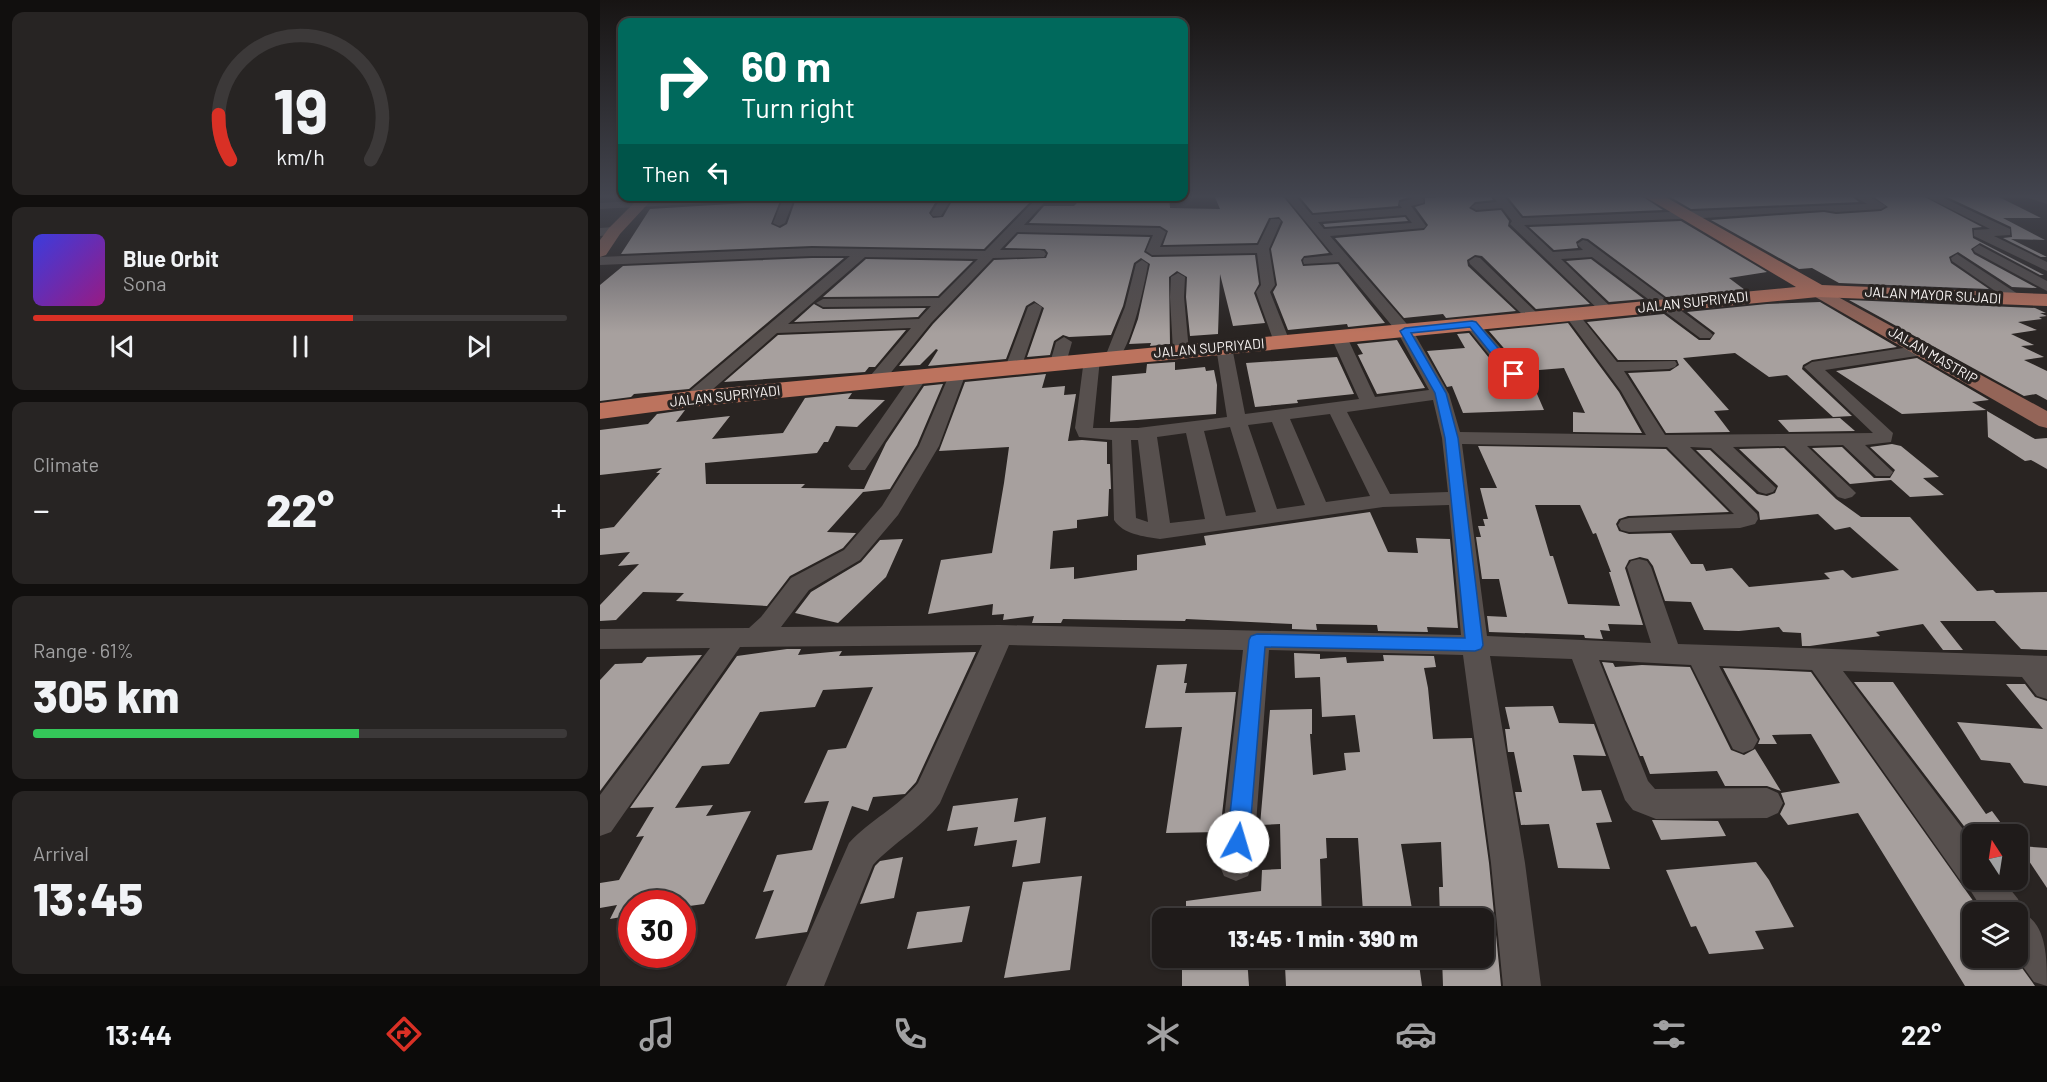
<!DOCTYPE html>
<meta charset="utf-8">
<style>
body{margin:0;font-family:Barlow,sans-serif;background:#272423;color:#f1f3f6;height:100vh;display:flex;flex-direction:column;font-size:22px;white-space:nowrap}
*{box-sizing:border-box;margin:0}
p{font-size:20px;color:#a1a1a2}
.icon{flex:none;width:33px;height:33px;fill:none;stroke:currentColor;stroke-width:2;stroke-linecap:round;stroke-linejoin:round}
.map{position:relative;flex:1;overflow:hidden}
.panel{display:flex;flex-direction:column;gap:12px;padding:12px;background:#110f0e;width:600px}
.panel>*{flex:none}
.hud{position:absolute;left:18px;top:18px;width:570px;height:183px;border-radius:12px;box-shadow:0 2px 4px #0004,0 0 0 2px #3c3939;background:#00695c;color:#fff;overflow:hidden}
.needle{width:39px;rotate:348deg}
.tools{position:absolute;left:1362px;top:824px;display:grid;gap:12px}
.tools a{display:grid;place-items:center;width:66px;height:66px;border-radius:12px;background:#1f1b1a;box-shadow:0 2px 4px #0004,0 0 0 2px #3c3939;font-size:30px}
.speed{position:absolute;left:18px;top:890px;display:flex;gap:12px;font-size:30px;font-weight:700;text-align:center}
.speed>*{display:grid;place-content:center;width:78px;height:78px;border-radius:50%;background:#1f1b1a;box-shadow:0 2px 4px #0004,0 0 0 2px #3c3939;line-height:1}
.speed .limit{border:9px solid #d22;background:#fff;color:#111}
.pin{position:absolute;display:grid;place-items:center;width:51px;height:51px;color:#fff;margin:-26px;border-radius:12px;box-shadow:0 3px 9px #0006}
.me{position:absolute;width:66px;margin:-33px;rotate:6deg;stroke-linejoin:round;filter:drop-shadow(0 0 4px #0008)}
.turn{display:flex;align-items:center;gap:21px;height:126px;padding:0 24px;font-size:27px}
.turn .icon{width:78px;height:78px;stroke-width:2.5}
.turn b{display:block;font-size:42px;line-height:51px}
.then{display:flex;align-items:center;height:57px;padding:0 24px;background:#0003;gap:12px;font-size:22px}
.big{font-size:45px;font-weight:800;line-height:1.1}
.panel .widget{flex:1;display:flex;flex-direction:column;justify-content:center;gap:9px;min-width:0;padding:0 21px;border-radius:12px;background:#272423}
.panel .dial{align-items:center;gap:0}
.dial svg{height:156px;overflow:visible;fill:none;stroke:#3c3939;stroke-width:7;stroke-linecap:round;text-anchor:middle}
.dial text{fill:#f1f3f6;stroke:none}
.song{display:flex;align-items:center;gap:18px}
.cover{width:72px;height:72px;border-radius:9px;background:linear-gradient(135deg,hsl(240 70% 55%),hsl(310 70% 35%))}
.played{height:6px;border-radius:3px;background:linear-gradient(90deg,#d93025 60%,#3c3939 60%)}
.keys{display:flex;justify-content:space-around;direction:ltr}
.heat{display:flex;justify-content:space-between;align-items:center;font-size:33px;direction:ltr}
.charge{height:9px;border-radius:4px;background:linear-gradient(90deg,#34c759 61%,#3c3939 0)}
.trip{position:absolute;left:552px;top:908px;width:342px;height:60px;border-radius:12px;background:#1f1b1a;box-shadow:0 2px 4px #0004,0 0 0 2px #3c3939;font-weight:800;line-height:60px;text-align:center}
.tabs{display:flex;height:96px;justify-content:space-around;align-items:center;background:#0c0b0a;color:#a1a1a2}
.tabs .icon{width:42px;height:42px}
.tabs .selected{color:#d93025}
.tabs b{font-size:27px;color:#f1f3f6}
main{display:flex;flex:1;min-height:0}
.map>svg:first-child{display:block}
.building{fill:#a7a09e;fill-rule:evenodd}
.lines{fill:none;stroke-linecap:round;stroke-linejoin:round}
.minor{fill:#57504e;fill-rule:evenodd}
.major{fill:#946558;fill-rule:evenodd}
.highway{fill:#bc735e;fill-rule:evenodd}
.route{fill:#1a73e8;stroke:#114b97;stroke-width:1.5}
.labels{text-anchor:middle;stroke-width:6;stroke-linejoin:round;paint-order:stroke}
.far-street-label{font-size:14px;fill:#f8f4f3;stroke:#292422}
</style>
<main>
<section class="panel">
<div class="widget dial"><svg viewBox="0 0 100 80">
<path d="M14 69A42 42 0 1 1 86 69"/>
<path d="M14 69A42 42 0 0 1 8 46" stroke="#d93025"/>
<text x="50" y="56" font-size="32" font-weight="700">19</text>
<text x="50" y="72" font-size="11">km/h</text>
</svg></div>
<div class="widget">
<div class="song"><i class="cover"></i><div><b>Blue Orbit</b><p>Sona</p></div></div>
<div class="played"></div>
<div class="keys"><svg class="icon" aria-label="previous" viewBox="0 0 24 24"><path d="M18 5L8 12l10 7zM5 5v14"/></svg><svg class="icon" aria-label="pause" viewBox="0 0 24 24"><path d="M8 5v14M16 5v14"/></svg><svg class="icon" aria-label="next" viewBox="0 0 24 24"><path d="M6 5l10 7-10 7zM19 5v14"/></svg></div>
</div>
<div class="widget"><p>Climate</p>
<div class="heat"><a>−</a><b class="big">22°</b><a>+</a></div>
</div>
<div class="widget"><p>Range · 61%</p><b class="big">305 km</b><div class="charge"></div></div>
<div class="widget"><p>Arrival</p><b class="big">13:45</b></div>
</section>
<div class="map">
<svg width="1447" height="986" viewBox="0 0 1447 986">
<rect width="100%" height="100%" fill="#292422"/>
<!-- building -->
<g class="building">
<path d="M614,195H682L729,253L704,256L701,260L703,266L738,264L785,323L748,327L747,324L688,330L673,292L677,285L671,249L683,222L679,217L669,218L657,243L563,245L568,231L560,226L429,223L444,206H474L482,198L523,200L529,196H569L570,208L620,209Z"/>
<path d="M698,195H747L750,198L808,195L809,197L799,200L798,206L713,213Z"/>
<path d="M868,195H890L893,200L875,202L869,208L876,212L901,210L909,221L908,226L990,304L936,309L882,256L875,255L867,260L868,266L916,311L846,318L843,314L804,318L735,238L824,230L828,225L815,207L825,204V198Z"/>
<path d="M906,195H1040L1063,210L923,216Z"/>
<path d="M1067,195H1250L1259,202L1091,209Z"/>
<path d="M1271,195H1321L1382,227L1372,228L1373,238L1444,275H1440L1380,243L1371,249L1374,254L1437,288L1412,287L1358,252L1349,257L1351,263L1389,289L1239,283L1212,268L1199,269L1111,220L1224,212L1236,214L1281,211L1288,207Z"/>
<path d="M1343,195H1395L1441,218H1403L1445,240L1411,239L1447,257H1441L1403,238L1412,237L1411,227Z"/>
<path d="M197,196H265L263,199L339,196L329,213L333,218L343,217L355,196L434,198L384,249L212,246L21,254L50,209L180,201L171,224L180,228L187,224Z"/>
<path d="M805,217L808,221L725,227L723,224Z"/>
<path d="M1081,221L1167,272L1129,278L1145,290L1066,297L988,239L982,238L976,242L978,248L954,250L929,227Z"/>
<path d="M418,234L550,237L544,252L552,257L655,255L659,284L654,293L665,323L633,326L620,274L618,334L590,336L586,297L587,277L577,271L569,277L570,344L550,346L551,343L529,344L538,319L550,264L541,258L534,263L523,306L511,335L469,337L463,335L454,341L450,355L427,357L444,308L434,301L426,306L406,359L328,366L338,350L336,349L320,365L299,366L333,324L394,260L446,258L448,253L445,249L405,248Z"/>
<path d="M212,258H244L89,389L34,394L31,397L0,401V285L23,266Z"/>
<path d="M266,259L373,261L338,296L223,297Z"/>
<path d="M991,259L1044,299L1009,302L966,261Z"/>
<path d="M1249,300L1435,308L1446,313H1440L1447,316L1439,317L1442,319L1418,322L1437,330L1411,334L1434,345L1421,346L1444,357L1424,360L1447,371V400L1436,394L1424,396Z"/>
<path d="M1220,302L1297,347L1212,360L1203,365L1202,369L1252,416L1233,417L1187,375L1169,377L1135,353L1083,358L1129,410L1114,411L1130,432L1066,433L1028,373L1070,371L1079,365L1077,360H1018L987,322L1064,314L1099,340H1110L1115,333L1087,312L1167,304Z"/>
<path d="M214,304L223,309L326,308L318,317L194,322Z"/>
<path d="M968,323L1019,392L1042,433L973,432V412L985,413L964,368L927,371L944,410L863,413L852,386L847,387L827,351L865,348L857,334L869,333L906,379L920,380L924,375L922,369L889,331Z"/>
<path d="M306,330L275,367H269L265,372L124,382L178,335Z"/>
<path d="M797,340L825,388L777,394L758,355L763,354L757,344Z"/>
<path d="M737,357L754,394L697,400L698,403L655,407L646,363Z"/>
<path d="M1317,358L1389,400L1372,402L1386,410L1302,414L1236,371Z"/>
<path d="M575,362V370L605,367L606,371L614,370L617,385L616,414L510,422L512,376L546,373L547,364Z"/>
<path d="M446,374L442,388L465,386L464,395L476,394L468,441L482,440L507,442V464H510L511,489H509L508,516L477,520V528L453,531L450,569L474,567V579L537,570V555L606,545L604,536L770,512L788,552L818,553L816,538L850,539L858,628L827,627L828,632L778,631L777,625L716,624L717,630L692,629V624L586,619L585,621L463,619L461,623H432L434,616L403,620L404,614L392,615L393,604L328,614L341,560L392,553L404,483L409,447L339,451L365,382Z"/>
<path d="M343,384L317,445L290,489L263,492L227,532L256,533L243,548L190,576L167,606L76,601L84,593L43,592L16,620L0,621V605L39,564L18,566L30,552L0,555V529L14,527L60,473H56L62,468L0,475V430L48,424L57,414L85,410L76,422L130,416L112,439L183,433L205,398L252,393L248,399L285,400L257,427L236,426L228,442H224L217,453L105,463L106,484H205L201,488L264,489L286,443L324,386Z"/>
<path d="M1387,411L1435,439L1447,438V469L1431,460L1425,461L1388,437Z"/>
<path d="M1240,418L1255,431L1189,432L1178,420Z"/>
<path d="M1292,444L1301,446L1339,477L1323,478L1344,495L1310,497L1291,480L1250,484L1212,448L1242,447L1274,478H1290L1295,470L1270,447Z"/>
<path d="M878,446L1066,449L1129,512L1028,516L1019,519L1016,524L1019,531L1029,534L1071,533L1091,564H1103L1106,571L1132,568L1149,587L1230,579L1224,573L1243,570L1252,578L1299,570L1250,527L1235,530L1218,514L1160,520L1159,512L1096,450H1110L1157,494L1167,496L1175,493L1178,486L1139,449L1184,448L1236,499L1261,517H1310L1377,591L1393,590L1396,593L1447,592V650L1421,649L1395,621H1340L1363,650H1343L1323,624L1276,632L1280,636L1210,646H1202L1201,633L1183,632L1179,627L1139,631L1104,630L1091,602L1065,601L1053,566L1048,559L1040,557L1029,560L1025,568L1043,625L1008,624L1010,631L1000,630L1003,639L985,638L984,635L889,632L887,616L907,617L899,579H882L876,537H881L878,526H885L883,519H888L880,488H897ZM935,505H980L993,534L996,533L1011,572H1009L1020,606L968,604L953,556H950Z"/>
<path d="M303,539L286,577L238,623L195,613L211,592L261,562L280,540Z"/>
<path d="M187,649H201L198,655L242,651L239,656L376,652L316,782L305,794L273,797L268,811L252,806L207,932L155,939L174,890L163,892L177,855L212,850L229,801L204,803L228,750L246,748L273,687L223,690L215,707L160,712L129,764L102,766L75,808L113,805L106,816L151,811L104,904L82,907V903H32V915L10,919L17,905L0,908V883L19,880L44,836L36,837L54,807L30,808L137,656Z"/>
<path d="M694,653L720,654V659L746,657L747,663L784,661L783,655L834,656L836,667L824,668L828,688L833,739L872,738L889,863L901,986H843L842,957H884V918H840L839,887H843L841,842L801,844L812,909L763,912L758,838H726L727,858L720,859L722,918H586V901L661,891L662,870L681,869L680,824L660,825L670,710L712,709V734H710L713,775L746,770L744,753L760,752L755,715L722,717L720,677L695,678Z"/>
<path d="M102,655L0,791V680L15,664L42,663L47,657Z"/>
<path d="M1002,662L1013,663L1015,667L1042,665L1090,667L1131,750L1144,755L1155,749L1181,791L1167,786H1125L1117,771L1050,774L1043,756H1040Z"/>
<path d="M587,664L584,683H587L585,693L636,692L620,832L566,833L582,727L545,728L557,665Z"/>
<path d="M1123,668L1211,672L1381,912H1372V957H1414L1435,986H1365L1258,813L1188,825L1180,814L1185,804L1181,793L1240,783L1211,734L1172,735L1177,744H1158L1160,739Z"/>
<path d="M1254,682H1293L1386,814L1392,811L1409,834H1370Z"/>
<path d="M1406,684H1425L1435,697L1447,701V786L1424,783L1410,763L1381,760L1357,722L1443,729Z"/>
<path d="M953,706L959,723L994,724L1006,756L973,755L982,791L1001,790L1012,822L996,823L1010,869L958,868L949,824L921,825L915,792H922L914,752H908L905,729H910L905,707Z"/>
<path d="M418,798L414,822L446,817L440,863L412,867L417,840L374,846L378,827L347,831L353,806Z"/>
<path d="M1052,820L1118,821L1126,836L1061,840Z"/>
<path d="M1419,846L1447,848V888Z"/>
<path d="M303,857L294,898L260,904L275,866L280,861Z"/>
<path d="M1156,862L1169,880L1194,927L1155,931L1164,949L1109,954L1096,926L1091,927L1066,870Z"/>
<path d="M482,876L470,970L404,978L423,882Z"/>
<path d="M370,906L362,942L307,949L317,912Z"/>
<path d="M582,957H647L649,986H582Z"/>
<path d="M722,957H818L822,986H686L685,966L723,962Z"/>
</g>
<g class="lines">
<!-- minor -->
<g class="minor">
<path d="M684,195H695L712,215L802,208L799,204L800,202L812,199L810,195H820L824,201L823,203L811,206L826,226L824,228L730,236L813,331L849,394L860,432L1046,435L1021,391L964,314L971,310L976,311L1017,362L1075,361L1077,364L1075,367L1069,369L1024,371L1065,435L1273,433L1204,367L1212,362L1323,345L1329,347L1331,350L1329,353L1323,355L1225,370L1293,433L1291,442L1265,445L1293,472L1290,476H1276L1243,445L1207,446L1252,489L1256,493L1252,497L1245,499L1238,497L1185,446L1133,447L1176,488L1173,492L1166,494L1159,492L1111,448L1090,447L1157,514L1158,519L1155,524L1140,528L1029,532L1021,530L1018,525L1021,520L1029,518L1134,514L1067,447L862,444L887,636L1051,643L1027,567L1031,561L1039,559L1047,561L1051,567L1078,644L1447,656V699L1437,696L1422,677L1243,671L1372,841V879H1402L1418,899L1423,913C1447,925 1447,959 1447,986L1434,982L1416,957L1418,912H1384L1365,882L1360,880L1212,670L1119,666L1158,740L1153,749L1143,753L1133,749L1091,665L999,660L1048,781L1055,789L1167,788L1178,793L1183,803L1178,813L1167,818L1056,819L1033,810L1025,800L972,659L890,656L925,863L941,986H903L891,863L863,655L669,650L653,864L648,876L636,881L624,876L619,864L643,650L409,645L340,803C322,828 294,842 273,865L224,986H186L249,843C270,820 298,807 318,783L382,645L140,647L11,832L0,836V795L110,648L0,649V629L149,628L161,617L191,578L244,550L282,506L319,446L350,373L358,368L366,373L339,446L298,515L260,560L209,590L181,627L400,625L861,635L849,505L783,507L560,539C543,536 524,535 514,520L512,440L479,437L475,428L484,359L492,354L500,359L493,428H538L627,417L616,347L624,342L632,347L645,414L759,399L731,337L739,332L747,337L775,397L829,390L798,333L739,262L704,264L703,261L704,258L733,255ZM806,215L812,223L724,229L718,222ZM833,400L842,438L848,492L790,494L747,412ZM730,414L770,496L726,502L690,419ZM672,422L705,505L677,509L648,425ZM630,427L656,512L626,516L604,431ZM586,433L605,519L570,523L557,437ZM531,440H538L548,522L536,518Z"/>
<path d="M892,195H903L922,218L1267,204L1252,195H1266L1286,206L1281,209L1236,212L1224,210L1103,218L924,225L953,252L983,250L977,244L983,240L987,241L1110,332L1113,335L1110,338H1100L992,257L961,259L1015,311L1008,315L1003,314L912,226L910,224L912,221L902,208L876,210L871,207L876,204L897,202Z"/>
<path d="M1323,195H1337L1410,229V235L1394,236L1447,262V271L1374,236V230L1390,229Z"/>
<path d="M1425,195L1447,197V204L1426,197Z"/>
<path d="M115,196H195L185,223L179,226L173,223L183,199L0,209V203Z"/>
<path d="M342,196H353L341,216H333L331,214Z"/>
<path d="M439,196H450L424,225L560,228L566,232L560,247L658,245L671,219H679L681,221L669,249L675,285L670,292L690,342L682,347L674,342L656,292L661,285L657,253L552,255L546,251L553,235L417,232L400,250H440L444,251L446,254L444,257L393,258L331,323L280,386H268L265,382L311,328L177,333L97,403H85L82,399L85,395L250,256H212L0,265V257L212,248L385,251ZM265,257L378,259L339,298L223,299L216,303L223,307L331,306L319,319L188,324Z"/>
<path d="M14,227L20,231L18,234L0,236V228Z"/>
<path d="M1379,245L1447,281V291L1375,252L1373,249Z"/>
<path d="M1357,254L1421,296L1423,299L1421,302H1411L1352,261L1351,258Z"/>
<path d="M875,257L880,258L939,315L941,318L939,321H929L870,264L869,261Z"/>
<path d="M542,260L548,264C545,282 530,358 513,362L507,360L505,357L525,307L536,264Z"/>
<path d="M578,273L585,277L584,297L589,351L581,356L573,351L570,297L571,277Z"/>
<path d="M435,303L442,307L421,368L419,372H407L405,368L428,307Z"/>
<path d="M872,319L877,321L920,370L922,374L920,378H908L864,324Z"/>
<path d="M464,337L472,342L466,363L458,368L452,366L450,363L456,342Z"/>
<path d="M320,371L326,372L328,376L265,470H251L248,466L251,462L314,372Z"/>
</g>
<!-- major -->
<g class="major">
<path d="M41,196H55L20,234L6,255L0,257V240L9,228Z"/>
<path d="M1218,286L1447,411V428L1439,426L1212,295L1209,291L1212,287Z"/>
</g>
<!-- highway -->
<path class="highway" d="M1042,195H1062L1222,285L1447,294V306L1218,297L320,384L91,407L0,419V403L91,391L1196,287Z"/>
</g>
<!-- sky -->
<linearGradient id="sky" x2="0" y2="1"><stop stop-color="#171413"/><stop offset="0.59" stop-color="#43454f"/><stop offset="1" stop-color="#43454f" stop-opacity="0"/></linearGradient>
<rect width="1447" height="333" fill="url(#sky)"/>
<!-- route -->
<path class="route" d="M872,321L876,322L918,372V377H910L870,327L811,333L846,393L858,438L883,645L881,649L875,651L665,647L649,842L646,849L638,852L630,849L627,842L649,640L651,636L657,634L865,638L845,438L835,393L800,331L805,328Z"/>
<g class="labels">
<!-- far-street labels -->
<g class="far-street-label">
<text transform="translate(1333 295) rotate(3)" y="5">JALAN MAYOR SUJADI</text>
<text transform="translate(1093 302) rotate(-6)" y="5">JALAN SUPRIYADI</text>
<text transform="translate(609 348) rotate(-5)" y="5">JALAN SUPRIYADI</text>
<text transform="translate(1333 355) rotate(30)" y="5">JALAN MASTRIP</text>
<text transform="translate(125 396) rotate(-6)" y="5">JALAN SUPRIYADI</text>
</g>
</g>
</svg>
<div class="tools">
<a><svg class="needle" viewBox="-14 -14 28 28"><path d="M0-13l5 13h-10z" fill="#e53935"/><path d="M0 13l5-13h-10z" fill="#a1a1a2"/></svg></a>
<a><svg class="icon" aria-label="layers" viewBox="0 0 24 24"><path d="M12 4l9 5-9 5-9-5zM3 14l9 5 9-5"/></svg></a>
</div>
<div class="speed"><div class="limit">30</div></div>
<div class="pin" style="left:914px;top:374px;background:#d93025"><svg class="icon" aria-label="arrive" viewBox="0 0 24 24"><path d="M6 21V4h12l-3 4 3 4H6"/></svg></div>
<svg class="me" style="left:638px;top:842px" viewBox="-20 -20 40 40"><circle r="19" fill="#fff"/><path d="M0-13L10 11 0 6-10 11z" fill="#1a73e8"/></svg>
<div class="trip">13:45 · 1 min · 390 m</div>
<div class="hud">
<div class="turn"><svg class="icon" aria-label="right" viewBox="0 0 24 24"><path d="M7 20v-9h11M14 6l5 5-5 5"/></svg><div><b>60 m</b>Turn right</div></div>
<div class="then">Then<svg class="icon" aria-label="left" viewBox="0 0 24 24"><path d="M17 20v-9H6M10 6l-5 5 5 5"/></svg></div>
</div>
</div>
</main>
<nav class="tabs">
<b>13:44</b>
<svg class="icon selected" aria-label="directions" viewBox="0 0 24 24"><path d="M12 3l9 9-9 9-9-9zM9 14v-3h6M13 9l2 2-2 2"/></svg>
<svg class="icon" aria-label="music" viewBox="0 0 24 24"><path d="M9 18V5l10-2v13"/><circle cx="6" cy="18" r="3"/><circle cx="16" cy="16" r="3"/></svg>
<svg class="icon" aria-label="phone" viewBox="0 0 24 24"><path d="M5 4h4l2 5-3 2q2 4 5 5l2-3 5 2v4C11 20 4 13 5 4z"/></svg>
<svg class="icon" aria-label="climate" viewBox="0 0 24 24"><path d="M12 3v18M4 7l16 10M4 17L20 7"/></svg>
<svg class="icon" aria-label="car" viewBox="0 0 24 24"><path d="M5 17H2v-5l4-1 3-4h7l3 4 3 1v5h-3M9 17h6M6 11h13"/><circle cx="7" cy="17" r="2"/><circle cx="17" cy="17" r="2"/></svg>
<svg class="icon" aria-label="filters" viewBox="0 0 24 24"><path d="M4 7h16M4 17h16"/><circle cx="9" cy="7" r="2"/><circle cx="15" cy="17" r="2"/></svg>
<b>22°</b>
</nav>
